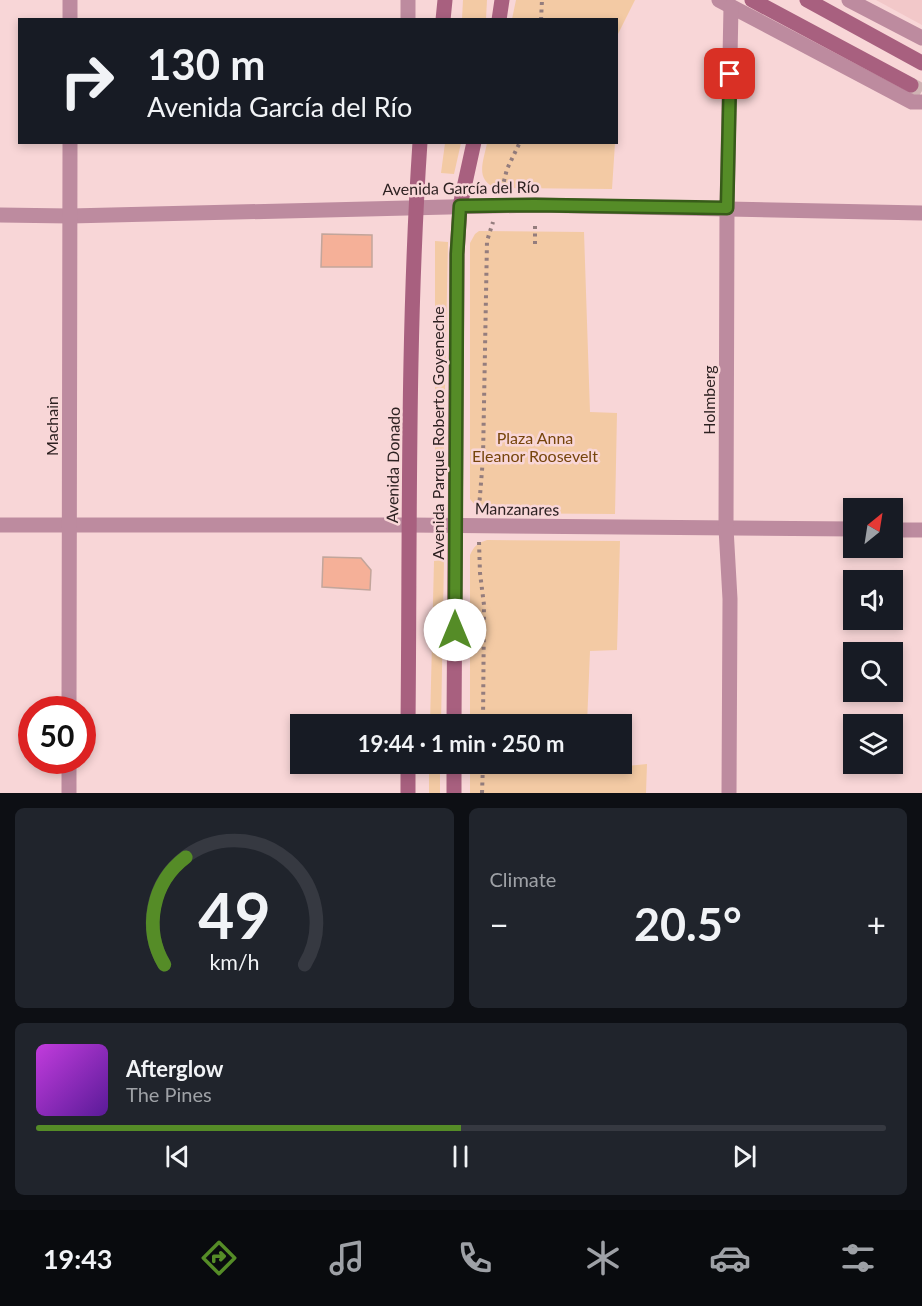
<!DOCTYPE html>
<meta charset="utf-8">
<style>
body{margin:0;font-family:Lato,sans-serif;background:#20242c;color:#f1f3f6;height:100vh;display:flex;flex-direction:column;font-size:22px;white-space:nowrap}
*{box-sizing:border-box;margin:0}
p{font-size:20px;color:#9ea1a6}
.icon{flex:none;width:33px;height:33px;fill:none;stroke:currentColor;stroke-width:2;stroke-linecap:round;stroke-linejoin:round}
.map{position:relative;height:793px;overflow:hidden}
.panel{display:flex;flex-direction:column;gap:15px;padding:15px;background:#0d0f14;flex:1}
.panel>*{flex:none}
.hud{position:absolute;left:18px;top:18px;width:600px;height:126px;border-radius:0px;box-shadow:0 3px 9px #0003;background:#171b24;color:#f1f3f6;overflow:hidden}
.needle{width:39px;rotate:30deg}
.controls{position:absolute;left:843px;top:498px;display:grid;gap:12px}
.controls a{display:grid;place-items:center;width:60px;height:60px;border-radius:0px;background:#171b24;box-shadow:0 3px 9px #0003;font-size:30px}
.speed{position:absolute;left:18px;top:696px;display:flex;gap:12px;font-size:30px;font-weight:700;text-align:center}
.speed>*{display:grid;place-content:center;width:78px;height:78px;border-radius:50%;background:#171b24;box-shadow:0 3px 9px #0003;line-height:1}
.speed .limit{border:9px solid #d22;background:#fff;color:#111}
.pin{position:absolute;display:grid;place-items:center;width:51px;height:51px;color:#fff;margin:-26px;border-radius:12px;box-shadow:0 3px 9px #0006}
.me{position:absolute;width:66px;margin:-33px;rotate:0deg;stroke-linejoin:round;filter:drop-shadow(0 0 4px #0008)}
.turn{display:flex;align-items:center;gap:21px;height:126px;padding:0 30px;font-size:27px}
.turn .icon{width:78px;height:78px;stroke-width:2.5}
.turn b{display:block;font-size:42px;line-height:51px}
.big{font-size:45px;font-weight:700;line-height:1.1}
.panel .tile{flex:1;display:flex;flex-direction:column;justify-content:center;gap:9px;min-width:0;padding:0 21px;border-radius:9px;background:#20242c}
.panel .dial{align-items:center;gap:0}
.dial svg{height:156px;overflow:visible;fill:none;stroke:#363941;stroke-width:7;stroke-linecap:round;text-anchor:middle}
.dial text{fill:#f1f3f6;stroke:none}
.song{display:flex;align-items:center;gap:18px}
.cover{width:72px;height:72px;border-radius:9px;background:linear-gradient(135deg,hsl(290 70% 55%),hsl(270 70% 35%))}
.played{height:6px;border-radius:3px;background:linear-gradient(90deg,#558c27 50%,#363941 50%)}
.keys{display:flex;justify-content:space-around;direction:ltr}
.heat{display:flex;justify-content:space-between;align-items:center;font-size:33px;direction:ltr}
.panel .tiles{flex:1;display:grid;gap:15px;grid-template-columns:1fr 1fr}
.tile:last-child{grid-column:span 2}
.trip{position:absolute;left:290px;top:714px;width:342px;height:60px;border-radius:0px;background:#171b24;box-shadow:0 3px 9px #0003;font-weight:700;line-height:60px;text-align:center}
.tab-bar{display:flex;height:96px;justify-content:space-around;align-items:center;background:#090b0e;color:#9ea1a6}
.tab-bar .icon{width:42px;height:42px}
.tab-bar .selected{color:#558c27}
.tab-bar b{font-size:27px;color:#f1f3f6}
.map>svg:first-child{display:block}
.built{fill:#f2c8c9}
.green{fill:#f3caa4}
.building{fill:#f5b098;stroke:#c2a59b;stroke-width:1.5}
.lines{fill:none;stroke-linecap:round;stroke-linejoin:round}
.secondary-tunnel{stroke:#cfb2b3;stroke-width:15;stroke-dasharray:15 8;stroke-linecap:butt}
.path{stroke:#947d7d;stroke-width:4;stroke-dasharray:3 4.5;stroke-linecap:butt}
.minor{stroke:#bd8b9f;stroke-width:15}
.secondary{stroke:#a8607f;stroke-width:15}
.route-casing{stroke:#375b19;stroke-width:15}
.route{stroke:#558c27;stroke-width:10}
.labels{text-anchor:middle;stroke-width:5;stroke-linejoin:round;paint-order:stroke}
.street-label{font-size:16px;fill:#2d2121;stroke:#f8d6d7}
.park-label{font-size:16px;fill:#76450c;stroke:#f8d6d7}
</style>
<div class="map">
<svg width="922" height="793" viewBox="0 0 922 793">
<rect width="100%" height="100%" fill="#f8d6d7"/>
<!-- built -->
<path class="built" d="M876,0H922V25Z"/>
<!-- green -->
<g class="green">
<path d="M463,0H487L486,19H462Z"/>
<path d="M516,0H635L617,36L616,20L512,19Z"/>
<path d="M445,143H461L454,174L441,173Z"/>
<path d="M487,143H615L612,189L496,188C474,180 484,160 487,143Z"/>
<path d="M479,231L584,232L590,412L617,413L615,514L492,513L476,506L470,499V243L475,234Z"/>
<path d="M435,241L448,242L443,485H435Z"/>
<path d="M487,540L620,541L617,650L590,651L587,724H470V555C474,546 478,543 487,540Z"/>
<path d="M444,560L441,724H430L434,561Z"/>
<rect x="429" y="764" width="11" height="29"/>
<path d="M470,764H616L617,767L647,764L646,793H470Z"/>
</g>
<!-- building -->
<g class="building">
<path d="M322,234L372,235V267H321Z"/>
<path d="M323,557L361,558L371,570L370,590L322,587Z"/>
</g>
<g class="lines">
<!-- secondary-tunnel -->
<path class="secondary-tunnel" d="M911,85L922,91"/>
<!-- path -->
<g class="path">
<path d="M541,20L542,0"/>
<path d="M502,189L507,169L520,142"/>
<path d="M535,244V223"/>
<path d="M479,508L483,458L487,241L493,222"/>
<path d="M479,542L480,573L484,605L483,724"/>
<path d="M482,793L483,764"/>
</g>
<!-- minor -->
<g class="minor">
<path d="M70,0V20"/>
<path d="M719,0L912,102H922"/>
<path d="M849,0L922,38"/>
<path d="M408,20V0"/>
<path d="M0,215L70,216L535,205L922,213"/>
<path d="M0,525H410L854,529"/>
<path d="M892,530H922"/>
<path d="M69,710L70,142"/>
<path d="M69,793V760"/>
<path d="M729,793L730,599L726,528L727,208L731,7"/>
</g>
<!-- secondary -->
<g class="secondary">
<path d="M752,0L911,85"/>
<path d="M807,0L922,63"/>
<path d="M443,20L445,0"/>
<path d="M499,20L502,0"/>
<path d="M408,724C410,531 407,336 420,142"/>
<path d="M454,724L457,254L460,206L474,142"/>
<path d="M408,793V764"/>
<path d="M454,793V764"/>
</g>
</g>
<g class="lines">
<defs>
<path id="route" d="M455,630L457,254L460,206L535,205L727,208L730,74"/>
</defs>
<!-- route casing -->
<use href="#route" class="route-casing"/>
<!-- route -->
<use href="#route" class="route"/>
</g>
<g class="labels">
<!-- street labels -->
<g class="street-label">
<text transform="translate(461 188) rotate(-1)" y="6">Avenida García del Río</text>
<text transform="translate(709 400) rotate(-90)" y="6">Holmberg</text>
<text transform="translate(52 426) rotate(-90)" y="6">Machain</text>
<text transform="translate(438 433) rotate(-90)" y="6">Avenida Parque Roberto Goyeneche</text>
<text transform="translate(393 465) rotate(-89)" y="6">Avenida Donado</text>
<text transform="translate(517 509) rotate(1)" y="6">Manzanares</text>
</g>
<!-- park labels -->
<g class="park-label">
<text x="535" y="444">Plaza Anna<tspan x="535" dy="18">Eleanor Roosevelt</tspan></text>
</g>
</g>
</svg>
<div class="controls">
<a><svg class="needle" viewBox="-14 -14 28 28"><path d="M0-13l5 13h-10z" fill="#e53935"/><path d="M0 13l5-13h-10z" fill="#9ea1a6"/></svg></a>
<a><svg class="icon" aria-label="sound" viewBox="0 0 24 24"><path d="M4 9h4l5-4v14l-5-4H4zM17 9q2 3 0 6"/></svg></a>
<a><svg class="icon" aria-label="search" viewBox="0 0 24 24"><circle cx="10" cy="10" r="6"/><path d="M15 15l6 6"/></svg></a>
<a><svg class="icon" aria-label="layers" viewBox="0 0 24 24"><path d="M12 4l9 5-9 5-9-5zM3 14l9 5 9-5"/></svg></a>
</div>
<div class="speed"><div class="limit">50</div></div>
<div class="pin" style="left:730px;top:74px;background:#d93025"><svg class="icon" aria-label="arrive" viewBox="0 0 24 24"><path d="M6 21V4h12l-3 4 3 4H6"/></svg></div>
<svg class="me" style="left:455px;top:630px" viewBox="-20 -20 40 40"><circle r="19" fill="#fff"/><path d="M0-13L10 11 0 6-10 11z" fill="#558c27"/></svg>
<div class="trip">19:44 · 1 min · 250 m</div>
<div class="hud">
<div class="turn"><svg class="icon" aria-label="right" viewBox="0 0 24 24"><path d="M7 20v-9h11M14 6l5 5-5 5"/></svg><div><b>130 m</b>Avenida García del Río</div></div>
</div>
</div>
<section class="panel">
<div class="tiles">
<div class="tile dial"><svg viewBox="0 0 100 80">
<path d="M14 69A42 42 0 1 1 86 69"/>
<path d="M14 69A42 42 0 0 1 25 14" stroke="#558c27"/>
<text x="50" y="56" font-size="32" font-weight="700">49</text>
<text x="50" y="72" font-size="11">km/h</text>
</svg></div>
<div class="tile"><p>Climate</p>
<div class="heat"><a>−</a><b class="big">20.5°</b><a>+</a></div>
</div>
<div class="tile">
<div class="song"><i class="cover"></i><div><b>Afterglow</b><p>The Pines</p></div></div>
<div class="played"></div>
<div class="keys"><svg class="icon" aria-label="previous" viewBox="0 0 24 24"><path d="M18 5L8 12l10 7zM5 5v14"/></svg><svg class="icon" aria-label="pause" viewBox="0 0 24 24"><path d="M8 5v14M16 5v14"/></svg><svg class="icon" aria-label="next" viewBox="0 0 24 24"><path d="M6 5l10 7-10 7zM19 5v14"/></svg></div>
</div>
</div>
</section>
<nav class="tab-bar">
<b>19:43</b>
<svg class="icon selected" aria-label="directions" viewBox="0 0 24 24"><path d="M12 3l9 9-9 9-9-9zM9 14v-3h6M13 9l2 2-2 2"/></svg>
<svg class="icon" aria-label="music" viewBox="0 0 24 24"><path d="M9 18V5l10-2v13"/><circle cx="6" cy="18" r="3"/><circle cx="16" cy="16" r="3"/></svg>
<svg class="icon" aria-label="phone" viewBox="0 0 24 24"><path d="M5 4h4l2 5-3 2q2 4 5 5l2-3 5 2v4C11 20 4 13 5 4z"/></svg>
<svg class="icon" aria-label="climate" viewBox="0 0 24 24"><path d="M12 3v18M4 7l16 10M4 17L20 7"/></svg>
<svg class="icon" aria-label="car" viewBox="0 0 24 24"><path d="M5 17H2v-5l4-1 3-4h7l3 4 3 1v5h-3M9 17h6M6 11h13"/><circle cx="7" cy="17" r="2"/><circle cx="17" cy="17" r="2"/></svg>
<svg class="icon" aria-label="filters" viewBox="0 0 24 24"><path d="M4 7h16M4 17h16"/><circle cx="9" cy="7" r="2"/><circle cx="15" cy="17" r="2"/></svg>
</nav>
